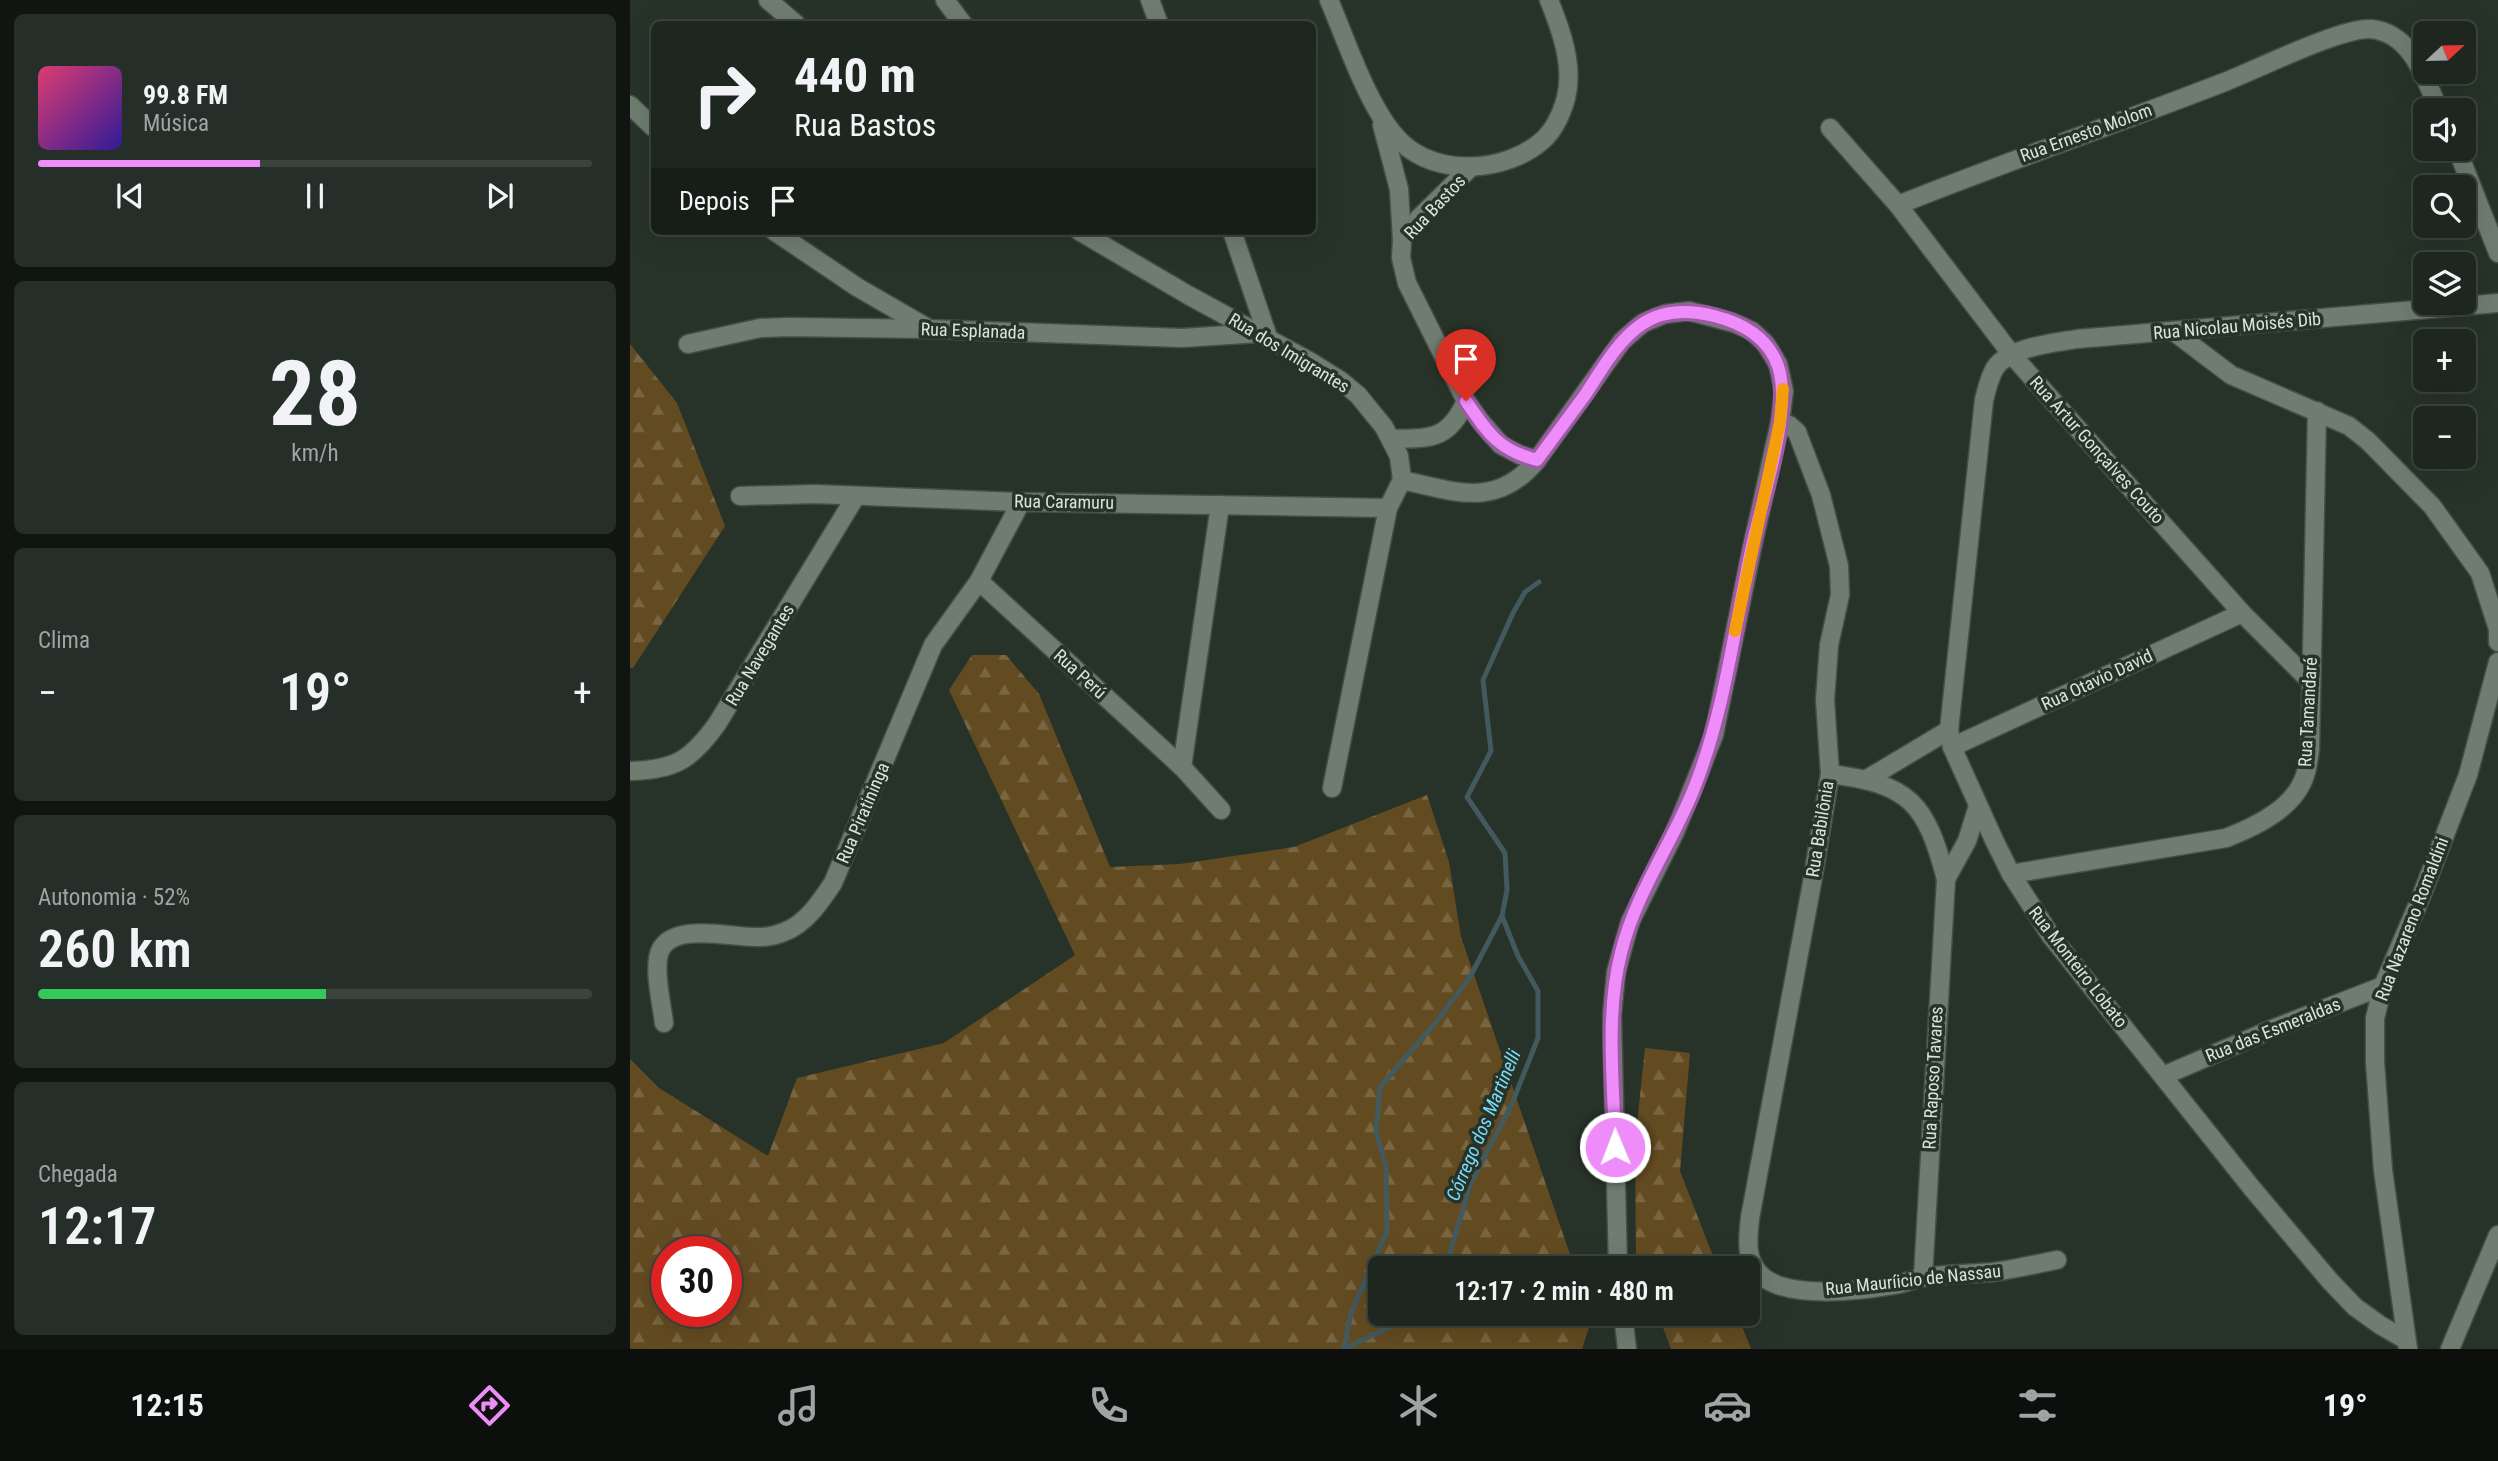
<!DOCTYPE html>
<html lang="pt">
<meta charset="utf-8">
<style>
body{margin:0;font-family:"Roboto Condensed",sans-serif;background:#252e28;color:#f1f3f6;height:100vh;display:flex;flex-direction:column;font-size:26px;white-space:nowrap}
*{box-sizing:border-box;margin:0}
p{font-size:23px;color:#a0a5a4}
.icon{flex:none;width:38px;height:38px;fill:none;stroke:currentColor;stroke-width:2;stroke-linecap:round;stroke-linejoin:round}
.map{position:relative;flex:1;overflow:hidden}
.sheet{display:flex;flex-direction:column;gap:14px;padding:14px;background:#101511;width:630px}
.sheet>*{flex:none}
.guide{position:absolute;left:21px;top:21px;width:665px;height:214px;border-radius:10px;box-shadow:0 7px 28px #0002,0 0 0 2px #3b433d;background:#1d261f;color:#f1f3f6;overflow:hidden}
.needle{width:46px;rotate:68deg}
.fabs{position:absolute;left:1783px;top:21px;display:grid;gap:14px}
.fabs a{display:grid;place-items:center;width:63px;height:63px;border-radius:10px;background:#1d261f;box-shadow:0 7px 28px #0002,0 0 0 2px #3b433d;font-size:35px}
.speed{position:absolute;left:21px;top:1236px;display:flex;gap:14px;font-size:35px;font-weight:700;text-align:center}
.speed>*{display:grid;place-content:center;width:91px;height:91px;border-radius:50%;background:#1d261f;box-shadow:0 7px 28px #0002,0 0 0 2px #3b433d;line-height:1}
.speed .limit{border:10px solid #d22;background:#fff;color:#111}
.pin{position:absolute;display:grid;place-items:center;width:60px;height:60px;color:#fff;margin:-72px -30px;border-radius:50% 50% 50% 0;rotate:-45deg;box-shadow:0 0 7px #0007}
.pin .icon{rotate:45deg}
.me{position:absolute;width:77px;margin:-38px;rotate:359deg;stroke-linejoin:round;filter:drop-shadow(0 0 5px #0008)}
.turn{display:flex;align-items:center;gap:24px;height:147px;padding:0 28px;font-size:32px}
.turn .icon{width:91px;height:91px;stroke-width:2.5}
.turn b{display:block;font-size:49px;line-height:60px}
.then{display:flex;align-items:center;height:66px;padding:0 28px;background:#0003;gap:14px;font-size:26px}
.big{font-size:52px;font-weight:600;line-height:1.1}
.sheet .tile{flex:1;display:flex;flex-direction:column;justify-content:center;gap:10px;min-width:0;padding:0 24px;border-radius:10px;background:#252e28}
.sheet .dial{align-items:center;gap:0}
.dial b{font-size:91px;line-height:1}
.song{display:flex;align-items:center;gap:21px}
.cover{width:84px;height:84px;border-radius:10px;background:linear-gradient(135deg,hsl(340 70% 55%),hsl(250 70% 35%))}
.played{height:7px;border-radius:4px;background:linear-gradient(90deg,#ee8cf9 40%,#3b433d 40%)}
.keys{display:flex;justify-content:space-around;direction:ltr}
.heat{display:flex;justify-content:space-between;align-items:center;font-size:38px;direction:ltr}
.charge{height:10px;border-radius:5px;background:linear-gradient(90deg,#34c759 52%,#3b433d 0)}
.trip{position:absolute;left:738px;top:1256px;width:392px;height:70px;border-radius:10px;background:#1d261f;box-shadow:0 7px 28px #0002,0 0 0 2px #3b433d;font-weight:600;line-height:70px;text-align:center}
.menu{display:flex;height:112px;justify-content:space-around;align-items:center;background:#0c0f0c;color:#a0a5a4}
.menu .icon{width:49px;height:49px}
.menu .on{color:#ee8cf9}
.menu b{font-size:32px;color:#f1f3f6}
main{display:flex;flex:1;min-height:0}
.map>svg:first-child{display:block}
.forest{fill:url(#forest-firs);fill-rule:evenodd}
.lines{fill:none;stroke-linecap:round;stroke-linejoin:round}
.stream{stroke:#42595d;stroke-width:5}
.minor-casing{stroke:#454f47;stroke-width:21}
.minor{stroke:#6f7d71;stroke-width:18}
.route-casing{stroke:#9b5ba2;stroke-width:18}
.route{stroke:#ee8cf9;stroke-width:12}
.slow{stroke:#f59e0b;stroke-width:12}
.labels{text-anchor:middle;stroke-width:7;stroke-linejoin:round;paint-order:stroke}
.street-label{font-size:18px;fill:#dbe3dc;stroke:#273329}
.water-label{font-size:19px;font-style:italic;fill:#77ddfb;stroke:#273329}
</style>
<main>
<section class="sheet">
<div class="tile">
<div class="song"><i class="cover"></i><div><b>99.8 FM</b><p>Música</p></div></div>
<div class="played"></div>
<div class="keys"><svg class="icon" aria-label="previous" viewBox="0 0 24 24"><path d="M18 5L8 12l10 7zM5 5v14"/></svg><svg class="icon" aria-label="pause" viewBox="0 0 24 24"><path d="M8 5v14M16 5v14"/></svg><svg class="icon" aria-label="next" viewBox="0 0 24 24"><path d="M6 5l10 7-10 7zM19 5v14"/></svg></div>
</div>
<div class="tile dial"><b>28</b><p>km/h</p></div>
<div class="tile"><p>Clima</p>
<div class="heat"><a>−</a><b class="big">19°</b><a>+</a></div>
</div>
<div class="tile"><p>Autonomia · 52%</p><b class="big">260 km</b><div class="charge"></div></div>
<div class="tile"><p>Chegada</p><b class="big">12:17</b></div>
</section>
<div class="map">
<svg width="1868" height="1349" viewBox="0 0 1868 1349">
<defs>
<pattern id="forest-firs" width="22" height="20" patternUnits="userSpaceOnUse" patternTransform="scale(1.75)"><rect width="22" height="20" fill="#634b21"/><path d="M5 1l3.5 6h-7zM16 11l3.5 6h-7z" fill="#796541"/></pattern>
</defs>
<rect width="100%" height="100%" fill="#273329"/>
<!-- forest -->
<g class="forest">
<path d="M0,344L47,403L95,526L3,668H0Z"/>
<path d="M342,655H376L409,694L480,867L550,864L664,847L797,795L819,862L831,937L945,1269H751V1314H960L962,1318L952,1349H0V1059L29,1088L138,1156L167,1078L314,1043L445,955L319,690ZM37,1251H96V1311H37Z"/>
<path d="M1015,1048L1060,1053L1050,1171L1088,1269H1010L1006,1258L1005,1144Z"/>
<path d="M1028,1314H1107L1121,1349H1041Z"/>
</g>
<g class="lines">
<!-- stream -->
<g class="stream">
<path d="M815,1269L841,1183L881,1106L908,1038V991L888,956L872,916L877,890L875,853L837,797L861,751L853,680L883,613L895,592L909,582"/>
<path d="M714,1348L721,1313L757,1231L756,1165L746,1133L750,1087L806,1022L840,977L872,916"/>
<path d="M714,1349L774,1320L781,1314"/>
</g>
<defs>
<g id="minor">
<path d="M138,0L166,24"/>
<path d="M315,0L333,24"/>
<path d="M520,0L529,24"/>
<path d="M699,0C717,42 739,111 771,142C807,177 876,173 913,140C924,130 932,112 936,98C944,65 931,30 919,0"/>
<path d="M0,105L24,128"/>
<path d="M752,125L769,189L772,240"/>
<path d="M1200,128L1268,205C1375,162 1484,125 1592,83C1624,71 1711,27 1741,29C1782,33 1795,79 1809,110"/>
<path d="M1827,149L1868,253"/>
<path d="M841,167L789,218L772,240L771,258L777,283L836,401L851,422L871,445L890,455L907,460"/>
<path d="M1268,205L1382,355L1612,613L1681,682"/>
<path d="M144,231L227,287L296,327"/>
<path d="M449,231L558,295L679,361L711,381L728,395L754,427L769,456L772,480L758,508L702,788"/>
<path d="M602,231L639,340"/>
<path d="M1543,331L1601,375L1719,426L1738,441L1802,506L1850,573L1868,629V642"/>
<path d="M58,344L130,328L159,327L299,329L552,338L629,333"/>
<path d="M1150,422L1159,425L1167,432L1191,495L1209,566L1210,595L1199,645L1195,700L1200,774L1182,883L1120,1218C1118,1239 1114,1261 1133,1277C1160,1299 1230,1291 1264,1285C1274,1283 1284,1279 1295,1277C1317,1274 1341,1274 1364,1272C1385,1269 1406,1264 1427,1260"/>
<path d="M761,439C800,438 818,441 836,401"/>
<path d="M772,480C826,492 867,509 907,460L992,341L1013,323L1035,314L1059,311L1104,323L1122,331L1135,343L1148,364L1154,391L1150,422L1122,548L1084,735L1045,832L1000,922L986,972L982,1015L988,1269"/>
<path d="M110,496L185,494L391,502L758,508"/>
<path d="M349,581L552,767L591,810"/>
<path d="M1322,747L1612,613"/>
<path d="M552,767L590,505"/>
<path d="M0,771C45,770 61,760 87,724L226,496"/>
<path d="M1200,774C1280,784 1296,803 1316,879"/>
<path d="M1237,779L1319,730"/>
<path d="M1381,874L1596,838C1627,826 1667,807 1676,772C1678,765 1679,757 1680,749L1687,411"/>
<path d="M34,1023C32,1005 22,965 31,949C46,922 103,938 128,937C136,937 147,935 154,932C176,924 191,901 203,883L303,645L349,581L391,502"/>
<path d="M1533,1076L1640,1030L1753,986"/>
<path d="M1293,1277L1316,879L1337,841L1348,806"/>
<path d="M993,1314L997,1349"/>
<path d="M1776,1340L1750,1325L1725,1307L1700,1281L1621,1187L1421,936L1381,874L1365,842L1322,747L1319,730L1354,400C1357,389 1359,378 1365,368C1379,347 1424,343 1447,339L1868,303"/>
<path d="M1778,1349L1753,1170L1745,1062V1018L1753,986L1791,897L1838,775L1868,662"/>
<path d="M1820,1349L1868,1235"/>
</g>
</defs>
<!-- minor casing -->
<use href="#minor" class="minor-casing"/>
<!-- minor -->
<use href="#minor" class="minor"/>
</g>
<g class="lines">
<defs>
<path id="route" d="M836,401C858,433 868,450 907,460C923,438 939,417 955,395C971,371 987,341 1012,324C1033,310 1060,310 1084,316C1112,323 1138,337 1148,366C1163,410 1132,499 1122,546C1104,628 1095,712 1063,791C1041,845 1005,895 991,953C975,1015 984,1083 985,1147"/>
</defs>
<!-- route casing -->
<use href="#route" class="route-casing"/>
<!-- route -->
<use href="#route" class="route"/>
<!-- slow -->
<path class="slow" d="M1105,631L1150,422L1153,389"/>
</g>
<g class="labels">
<!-- street labels -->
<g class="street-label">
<text transform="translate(1456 133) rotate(-20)" y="6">Rua Ernesto Molom</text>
<text transform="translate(805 207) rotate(-47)" y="6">Rua Bastos</text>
<text transform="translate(1607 326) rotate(-5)" y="6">Rua Nicolau Moisés Dib</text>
<text transform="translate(343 331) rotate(2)" y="6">Rua Esplanada</text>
<text transform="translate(659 353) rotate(31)" y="6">Rua dos Imigrantes</text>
<text transform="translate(1467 450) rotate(48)" y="6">Rua Artur Gonçalves Couto</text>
<text transform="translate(434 502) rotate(1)" y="6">Rua Caramuru</text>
<text transform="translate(130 655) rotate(-59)" y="6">Rua Navegantes</text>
<text transform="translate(450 674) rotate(42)" y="6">Rua Perú</text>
<text transform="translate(1467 680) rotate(-25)" y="6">Rua Otavio David</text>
<text transform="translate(1678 712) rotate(-87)" y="6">Rua Tamandaré</text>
<text transform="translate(233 813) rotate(-67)" y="6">Rua Piratininga</text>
<text transform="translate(1190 829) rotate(-81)" y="6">Rua Babilônia</text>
<text transform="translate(1782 919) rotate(-69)" y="6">Rua Nazareno Romaldini</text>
<text transform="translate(1448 967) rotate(52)" y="6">Rua Monteiro Lobato</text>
<text transform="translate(1643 1030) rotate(-22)" y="6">Rua das Esmeraldas</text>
<text transform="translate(1303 1078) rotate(-87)" y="6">Rua Raposo Tavares</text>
<text transform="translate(1283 1280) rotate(-6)" y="6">Rua Mauríicio de Nassau</text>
</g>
<!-- water labels -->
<g class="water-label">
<text transform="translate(853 1125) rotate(-67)" y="7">Córrego dos Martinelli</text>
</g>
</g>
</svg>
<div class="fabs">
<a><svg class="needle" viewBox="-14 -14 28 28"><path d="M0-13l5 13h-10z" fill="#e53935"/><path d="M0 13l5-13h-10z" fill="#a0a5a4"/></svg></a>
<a><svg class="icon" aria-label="sound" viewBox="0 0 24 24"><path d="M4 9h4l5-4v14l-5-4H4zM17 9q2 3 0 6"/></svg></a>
<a><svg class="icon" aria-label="search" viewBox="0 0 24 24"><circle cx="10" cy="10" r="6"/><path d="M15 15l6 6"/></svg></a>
<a><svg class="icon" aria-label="layers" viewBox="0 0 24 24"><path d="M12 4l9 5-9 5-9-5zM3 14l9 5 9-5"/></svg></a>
<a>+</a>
<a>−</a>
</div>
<div class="speed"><div class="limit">30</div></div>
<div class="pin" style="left:836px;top:401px;background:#d93025"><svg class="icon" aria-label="arrive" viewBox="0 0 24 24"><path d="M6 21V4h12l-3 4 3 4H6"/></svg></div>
<svg class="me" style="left:985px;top:1147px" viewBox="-20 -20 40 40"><circle r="17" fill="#ee8cf9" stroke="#fff" stroke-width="3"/><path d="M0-11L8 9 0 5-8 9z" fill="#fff"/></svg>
<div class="trip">12:17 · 2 min · 480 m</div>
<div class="guide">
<div class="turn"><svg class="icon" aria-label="right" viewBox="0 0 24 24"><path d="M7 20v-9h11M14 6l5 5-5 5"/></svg><div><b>440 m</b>Rua Bastos</div></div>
<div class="then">Depois<svg class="icon" aria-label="arrive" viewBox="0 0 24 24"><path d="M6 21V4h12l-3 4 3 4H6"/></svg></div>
</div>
</div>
</main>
<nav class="menu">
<b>12:15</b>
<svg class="icon on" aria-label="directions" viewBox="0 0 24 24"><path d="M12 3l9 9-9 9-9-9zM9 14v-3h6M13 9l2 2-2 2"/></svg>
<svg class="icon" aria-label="music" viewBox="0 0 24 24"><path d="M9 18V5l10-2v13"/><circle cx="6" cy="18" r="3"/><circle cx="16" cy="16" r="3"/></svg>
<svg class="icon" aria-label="phone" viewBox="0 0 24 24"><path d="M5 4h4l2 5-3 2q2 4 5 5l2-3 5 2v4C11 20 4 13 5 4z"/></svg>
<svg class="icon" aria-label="climate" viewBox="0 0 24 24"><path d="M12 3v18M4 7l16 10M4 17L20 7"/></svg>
<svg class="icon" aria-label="car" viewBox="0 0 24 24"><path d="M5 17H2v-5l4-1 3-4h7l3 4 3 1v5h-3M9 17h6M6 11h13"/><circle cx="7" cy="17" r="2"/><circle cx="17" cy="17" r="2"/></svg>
<svg class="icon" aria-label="filters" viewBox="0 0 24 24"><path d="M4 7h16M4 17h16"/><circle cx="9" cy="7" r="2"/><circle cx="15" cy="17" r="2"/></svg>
<b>19°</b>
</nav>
